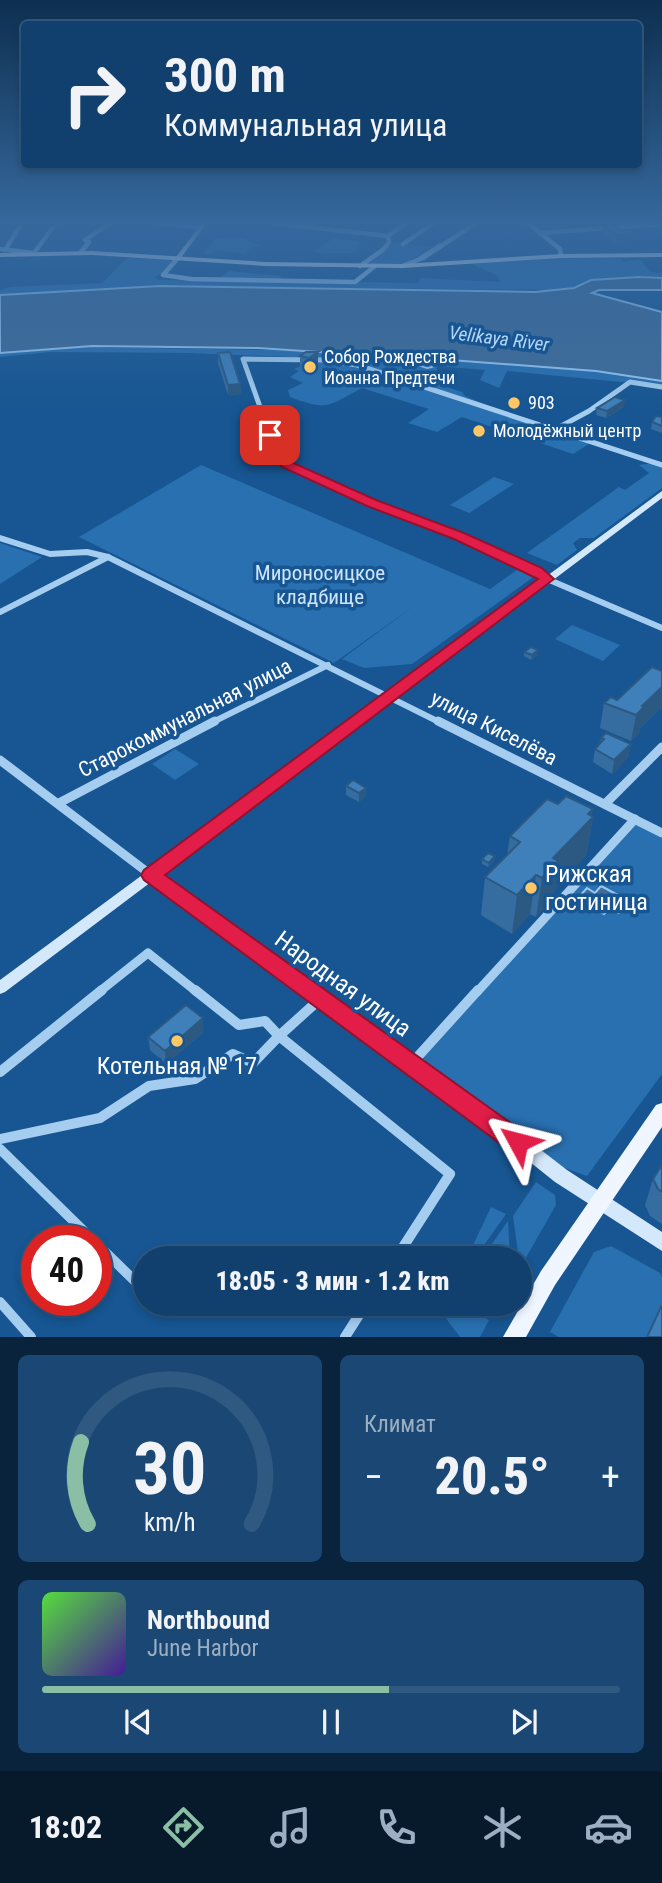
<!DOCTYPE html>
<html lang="ru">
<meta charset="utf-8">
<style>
body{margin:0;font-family:"Roboto Condensed",sans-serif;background:#1a4773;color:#f1f3f6;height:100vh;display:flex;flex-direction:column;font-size:26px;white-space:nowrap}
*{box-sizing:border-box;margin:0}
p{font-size:23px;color:#9cafc2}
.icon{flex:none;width:38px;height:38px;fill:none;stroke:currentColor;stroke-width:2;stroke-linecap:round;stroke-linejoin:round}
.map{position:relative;height:1337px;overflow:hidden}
.sheet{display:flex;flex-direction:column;gap:18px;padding:18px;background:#09233c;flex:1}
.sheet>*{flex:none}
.hud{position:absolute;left:21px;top:21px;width:621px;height:147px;border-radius:7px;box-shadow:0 4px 10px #0003,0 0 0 2px #305981;background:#11406e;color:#f1f3f6;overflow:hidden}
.speed{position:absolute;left:21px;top:1225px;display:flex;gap:14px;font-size:35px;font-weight:700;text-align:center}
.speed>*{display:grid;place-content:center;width:91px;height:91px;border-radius:50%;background:#11406e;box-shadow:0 4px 10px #0003,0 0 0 2px #305981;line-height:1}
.speed .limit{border:10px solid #d22;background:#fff;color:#111}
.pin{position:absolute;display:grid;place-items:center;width:60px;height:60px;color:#fff;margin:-30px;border-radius:14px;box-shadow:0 4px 10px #0006}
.me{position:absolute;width:77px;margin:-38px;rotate:308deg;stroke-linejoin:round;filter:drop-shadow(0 0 5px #0008)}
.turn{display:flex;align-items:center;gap:24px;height:147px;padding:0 28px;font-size:32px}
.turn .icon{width:91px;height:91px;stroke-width:2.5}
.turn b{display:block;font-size:49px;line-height:60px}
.big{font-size:52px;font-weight:800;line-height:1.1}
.sheet .tile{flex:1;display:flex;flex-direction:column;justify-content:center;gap:10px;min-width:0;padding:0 24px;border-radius:10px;background:#1a4773}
.sheet .dial{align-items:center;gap:0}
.dial svg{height:182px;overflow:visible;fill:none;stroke:#305981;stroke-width:7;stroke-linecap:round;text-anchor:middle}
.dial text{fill:#f1f3f6;stroke:none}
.song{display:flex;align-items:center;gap:21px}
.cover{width:84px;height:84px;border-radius:10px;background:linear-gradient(135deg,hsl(110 70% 55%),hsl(260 70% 35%))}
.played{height:7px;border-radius:4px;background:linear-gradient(90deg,#8abfa5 60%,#305981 60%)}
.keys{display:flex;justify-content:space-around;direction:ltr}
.heat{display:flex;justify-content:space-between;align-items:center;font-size:38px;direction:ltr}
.sheet .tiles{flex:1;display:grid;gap:18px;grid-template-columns:1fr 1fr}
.tile:last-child{grid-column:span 2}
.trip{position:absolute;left:133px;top:1246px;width:399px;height:70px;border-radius:35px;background:#11406e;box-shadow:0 4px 10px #0003,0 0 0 2px #305981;font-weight:800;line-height:70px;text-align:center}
.dock{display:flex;height:112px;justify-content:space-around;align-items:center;background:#071a2c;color:#9cafc2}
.dock .icon{width:49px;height:49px}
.dock .on{color:#8abfa5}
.dock b{font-size:32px;color:#f1f3f6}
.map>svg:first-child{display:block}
.green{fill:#2970b1}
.water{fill:#406c98;stroke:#98c9f3;stroke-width:2}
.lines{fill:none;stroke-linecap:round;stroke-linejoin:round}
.stream{stroke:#98c9f3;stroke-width:2}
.street-far4{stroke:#a5cdf0;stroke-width:4.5}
.street-far3{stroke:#a5cdf0;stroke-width:5}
.street-far2{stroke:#a5cdf0;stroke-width:6}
.street-far1{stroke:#a5cdf0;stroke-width:9}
.street{stroke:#a5cdf0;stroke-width:10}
.secondary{fill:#d4e8fb;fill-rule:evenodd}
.primary{fill:#eff6ff;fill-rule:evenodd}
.wall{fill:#366da0}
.shaded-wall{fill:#2c5982}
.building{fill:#3f7fba;stroke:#2c5982;stroke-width:2}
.route{fill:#e11d48;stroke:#92132f;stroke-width:2}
.poi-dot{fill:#ffc765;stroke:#175692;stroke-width:2.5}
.labels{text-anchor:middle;stroke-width:7;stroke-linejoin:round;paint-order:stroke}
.far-poi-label{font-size:18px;fill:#fff;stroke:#175692;text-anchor:start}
.far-water-label{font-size:19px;font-style:italic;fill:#b2d6f7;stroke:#175692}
.park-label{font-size:21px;fill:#cce5fc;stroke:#175692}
.street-label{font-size:21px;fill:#fff;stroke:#175692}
.near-poi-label{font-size:24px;fill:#fff;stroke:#175692;text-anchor:start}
.near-street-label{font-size:24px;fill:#fff;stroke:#175692}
</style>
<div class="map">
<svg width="662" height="1337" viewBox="0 0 662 1337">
<rect width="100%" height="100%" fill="#175692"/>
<!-- green -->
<g class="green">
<path d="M243,238L261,246L252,247L245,254L215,250L210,254H203L215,239Z"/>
<path d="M334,238L362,242L356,247L360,248L352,253H326L327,248L324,253L314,252Z"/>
<path d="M392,242L431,247L401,266L371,265L369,261L384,251Z"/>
<path d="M571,257L621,259L623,262L640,259L650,272L662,273V278L591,280L574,288L561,290L160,286L0,295V290L10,287L102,283L127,258L176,260L164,269L166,270L155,277L158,280L225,281L221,276L229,271L281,276L279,281L418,283L420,278L500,282L498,276L470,263Z"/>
<path d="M81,347L273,350L354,355L398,362L402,358L419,366L430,364L432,359H437L596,371L662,381V386L507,371L499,388L480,380L485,370L437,366L435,383L462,392L465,396L493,408L340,359L189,353L51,352L0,357V354Z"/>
<path d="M310,362L347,364L592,442L573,454L462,417L437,432L408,423L429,409L362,388C326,407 329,411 290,397L288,390L303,383L290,377L299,371L294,369Z"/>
<path d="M655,463L662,465V488L594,538H580L573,543L577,550L557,565L527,553L619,487L625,490L649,473L639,465Z"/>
<path d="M201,465L490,589L521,567L535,576L412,664L364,668L342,659L415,605L334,663L79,537Z"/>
<path d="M494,477L514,484L469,513L450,505Z"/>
<path d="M0,543L42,557L0,584Z"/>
<path d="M572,625L620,645L603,661L555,639Z"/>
<path d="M175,749L199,764L175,780L152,764Z"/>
<path d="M636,821L662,835V1074L587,1176L556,1165L418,1061Z"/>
<path d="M536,1182L555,1195L556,1205L520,1268L513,1216Z"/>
<path d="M491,1207L506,1214L475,1258H467Z"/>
<path d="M508,1221L510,1258H482Z"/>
<path d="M611,1246L660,1273L662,1277V1311L650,1337H559L550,1332L594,1252Z"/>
<path d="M454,1304H463L489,1320L480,1337H460L445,1317Z"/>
</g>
<!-- water -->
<g class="water">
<path d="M639,277L662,278V290H599L592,293L662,312V381L596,371L437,359H432L430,362L432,367L427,368L395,357L258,348L92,346L0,353V295L160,286L535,292L574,288L591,280Z"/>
<path d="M601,886L629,901L619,913L610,908L604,914L577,899L587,888L595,893Z"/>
</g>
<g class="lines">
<!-- stream -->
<path class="stream" d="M420,257L440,244"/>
<!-- street-far4 -->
<g class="street-far4">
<path d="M160,223L201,227"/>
<path d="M273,223L388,236"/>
<path d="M528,223L560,249L561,256"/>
<path d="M540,233L662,224"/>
<path d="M403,244L434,223"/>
<path d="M0,249L34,253L56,223"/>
<path d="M5,250L22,223"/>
<path d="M81,252L89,242L85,240L109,224"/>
<path d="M178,258L163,275L191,279L355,282L375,266"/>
<path d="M360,266L384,249L389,242L388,236L406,223"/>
<path d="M402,266L423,258L476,223"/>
</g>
<!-- street-far3 -->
<g class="street-far3">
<path d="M554,430L589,411L630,382L662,387"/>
<path d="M403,514C357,497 304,482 269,447L270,435L243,359L323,360L357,365L662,465"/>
</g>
<!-- street-far2 -->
<g class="street-far2">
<path d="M398,512L452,532L537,571L547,579L662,628"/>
<path d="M0,538L50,554L87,552L108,557L441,723"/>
<path d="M0,612L108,557"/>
<path d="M211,723L328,665"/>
</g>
<!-- street-far1 -->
<g class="street-far1">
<path d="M438,721L662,833"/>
<path d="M0,760L151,875"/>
<path d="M59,803L215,721"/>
<path d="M605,804L662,747"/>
<path d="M99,992L148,953L197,992"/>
<path d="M477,992L635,819"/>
</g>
<!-- street -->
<g class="street">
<path d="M320,999L279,1036L450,1174L396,1258"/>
<path d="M412,1063L478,990"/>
<path d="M0,1072L102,990"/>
<path d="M0,1139L100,1118L149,1086L195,1079L233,1054L253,1063L279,1036L265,1021L239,1025L195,990"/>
<path d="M0,1149L94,1241"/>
<path d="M96,1243L145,1291"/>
<path d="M0,1302L31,1337"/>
<path d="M158,1304L163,1308"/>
<path d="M345,1337L366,1304"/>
</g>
<!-- secondary -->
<g class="secondary">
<path d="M202,223H207L180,259H176V257Z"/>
<path d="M662,491V498L161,875L502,1120L567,1170L662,1232V1251L555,1182L490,1130L151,882L5,992L0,994V980Z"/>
</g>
<!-- primary -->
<g class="primary">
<path d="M92,251L266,262L402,264L561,254L662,253V257L561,258L402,268L266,266L92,255L0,257V253Z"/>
<path d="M662,1103V1127L555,1285L526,1337H503L541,1271L656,1105Z"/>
</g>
</g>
<!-- wall -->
<g class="wall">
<path d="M603,225L626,243L616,244L602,233Z"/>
<path d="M318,352V365L309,372L300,370V356Z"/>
<path d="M218,353L240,384L241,394L228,395L218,363Z"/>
<path d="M624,407L606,418L596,415L597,408Z"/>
<path d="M662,417V433L651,429L652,422Z"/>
<path d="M538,650V655L531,660L524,656V652Z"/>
<path d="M662,671V707L640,728L639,733L631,741L600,728L604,703L617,700Z"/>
<path d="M601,738L631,744L628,757L612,774L593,762L595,749L600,744Z"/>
<path d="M346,786L366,788L365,797L359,802L346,795Z"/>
<path d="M558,804L593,817L586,855L554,890L552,899L536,917L530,914L512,934L481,915L485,877L507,855L510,836Z"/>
<path d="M495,856L494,861L488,867L482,864V859Z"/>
<path d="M204,1032L166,1064L150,1050L148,1037Z"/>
<path d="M662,1165V1224L650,1216L645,1205L653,1179Z"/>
</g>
<!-- shaded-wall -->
<g class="shaded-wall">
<path d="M542,223H566L565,226L542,228Z"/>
<path d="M617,235H628L626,243L616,244Z"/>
<path d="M318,352V365L309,372V358Z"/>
<path d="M240,384L241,394L228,395V385Z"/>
<path d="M625,400L624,407L606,418L607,411Z"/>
<path d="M538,650V655L531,660L532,655Z"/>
<path d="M662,687V707L640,728L639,733L631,741L636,715L642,706Z"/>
<path d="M631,744L628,757L612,774L614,760Z"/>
<path d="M366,788L365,797L359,802V793Z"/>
<path d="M593,809L591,819L593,817L586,855L554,890L552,899L536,917L542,878L553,858Z"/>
<path d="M495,856L494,861L488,867L489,863Z"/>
<path d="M536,875L530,914L512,934L517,895Z"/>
<path d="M203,1018L204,1032L166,1064L165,1051Z"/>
</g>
<!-- building -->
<g class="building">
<path d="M613,224L628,235H617L603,225Z"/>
<path d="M230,352L240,384L228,385L218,353Z"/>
<path d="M306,352H318L309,358L300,356Z"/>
<path d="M615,397L625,400L607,411L597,408Z"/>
<path d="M656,416L662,417V426L652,422Z"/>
<path d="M531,647L538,650L532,655L524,652Z"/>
<path d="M652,667L662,671V687L642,706L644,707L636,715L604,703L611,697L617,700Z"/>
<path d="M606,733L631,744L614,760L595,749L604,739L601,738Z"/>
<path d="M353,780L366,788L359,793L346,786Z"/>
<path d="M566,796L593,809L588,814L593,817L553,858L558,861L542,878L536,875L517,895L485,877L520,842L510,836L547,799L558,804Z"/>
<path d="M488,853L495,856L489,863L482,859Z"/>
<path d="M186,1005L203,1018L165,1051L148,1037Z"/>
<path d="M662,1165V1192L658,1189L653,1179Z"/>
<path d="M662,1305V1337H647Z"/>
</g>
<!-- sky -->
<linearGradient id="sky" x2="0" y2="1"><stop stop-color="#0d2f50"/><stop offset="0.54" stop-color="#36689d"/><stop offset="1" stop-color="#36689d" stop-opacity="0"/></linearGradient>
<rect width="662" height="410" fill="url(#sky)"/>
<!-- route -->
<path class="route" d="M266,432H274L275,446L291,462L376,500L464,533L542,568L554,579L165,875L526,1134L530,1142L526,1150L518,1153L509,1150L144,880L141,875L144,870L538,579L454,539L367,506L282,467L263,447Z"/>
<!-- markers -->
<g class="poi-dot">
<circle cx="310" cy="367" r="7"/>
<circle cx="514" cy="403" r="7"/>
<circle cx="479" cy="431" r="7"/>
<circle cx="531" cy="888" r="7"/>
<circle cx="177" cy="1041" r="7"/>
</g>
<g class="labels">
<!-- far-poi labels -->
<g class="far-poi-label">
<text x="324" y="363">Собор Рождества<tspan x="324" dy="21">Иоанна Предтечи</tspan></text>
<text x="528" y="409">903</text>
<text x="493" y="437">Молодёжный центр</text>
</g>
<!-- far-water labels -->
<g class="far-water-label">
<text transform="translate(499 338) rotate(7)" y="7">Velikaya River</text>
</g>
<!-- park labels -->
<g class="park-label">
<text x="320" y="580">Мироносицкое<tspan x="320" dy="24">кладбище</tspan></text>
</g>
<!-- street labels -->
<g class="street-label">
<text transform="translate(185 718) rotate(-27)" y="7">Старокоммунальная улица</text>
<text transform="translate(494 728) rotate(27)" y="7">улица Киселёва</text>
</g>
<!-- near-poi labels -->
<g class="near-poi-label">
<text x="545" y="882">Рижская<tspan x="545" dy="28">гостиница</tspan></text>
<text x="177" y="1074" text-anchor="middle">Котельная № 17</text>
</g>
<!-- near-street labels -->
<g class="near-street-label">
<text transform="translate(343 984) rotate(36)" y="8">Народная улица</text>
</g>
</g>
</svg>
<div class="speed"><div class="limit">40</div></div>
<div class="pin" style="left:270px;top:435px;background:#d93025"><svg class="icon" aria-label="arrive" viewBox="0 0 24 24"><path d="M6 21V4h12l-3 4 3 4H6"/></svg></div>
<svg class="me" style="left:518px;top:1142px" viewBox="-20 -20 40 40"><path d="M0-17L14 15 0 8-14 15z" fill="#e11d48" stroke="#fff" stroke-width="4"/></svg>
<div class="trip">18:05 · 3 мин · 1.2 km</div>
<div class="hud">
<div class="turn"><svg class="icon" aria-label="right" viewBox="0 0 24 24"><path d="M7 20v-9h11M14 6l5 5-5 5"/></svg><div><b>300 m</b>Коммунальная улица</div></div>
</div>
</div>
<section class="sheet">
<div class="tiles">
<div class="tile dial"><svg viewBox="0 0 100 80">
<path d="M14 69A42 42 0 1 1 86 69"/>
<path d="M14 69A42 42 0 0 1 11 33" stroke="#8abfa5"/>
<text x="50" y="56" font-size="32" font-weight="700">30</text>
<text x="50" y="72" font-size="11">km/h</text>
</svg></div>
<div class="tile"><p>Климат</p>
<div class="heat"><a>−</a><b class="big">20.5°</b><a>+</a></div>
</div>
<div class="tile">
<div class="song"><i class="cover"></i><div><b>Northbound</b><p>June Harbor</p></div></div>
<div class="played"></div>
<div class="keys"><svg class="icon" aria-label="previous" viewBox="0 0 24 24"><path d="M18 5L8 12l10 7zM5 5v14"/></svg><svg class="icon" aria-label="pause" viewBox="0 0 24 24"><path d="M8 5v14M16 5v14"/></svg><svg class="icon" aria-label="next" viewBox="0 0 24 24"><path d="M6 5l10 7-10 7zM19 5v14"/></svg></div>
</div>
</div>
</section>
<nav class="dock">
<b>18:02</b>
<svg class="icon on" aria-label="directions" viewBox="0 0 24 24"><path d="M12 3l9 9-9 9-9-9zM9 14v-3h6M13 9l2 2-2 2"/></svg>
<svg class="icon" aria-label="music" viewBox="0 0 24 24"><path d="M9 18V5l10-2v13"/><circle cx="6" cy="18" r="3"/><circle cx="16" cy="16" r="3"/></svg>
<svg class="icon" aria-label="phone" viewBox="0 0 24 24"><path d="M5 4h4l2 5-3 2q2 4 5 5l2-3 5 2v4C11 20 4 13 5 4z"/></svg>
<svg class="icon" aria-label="climate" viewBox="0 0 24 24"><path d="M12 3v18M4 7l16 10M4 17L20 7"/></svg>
<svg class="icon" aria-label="car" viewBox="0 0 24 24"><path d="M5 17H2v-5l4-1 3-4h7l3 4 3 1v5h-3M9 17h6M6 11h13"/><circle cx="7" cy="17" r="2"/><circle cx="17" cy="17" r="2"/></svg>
</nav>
